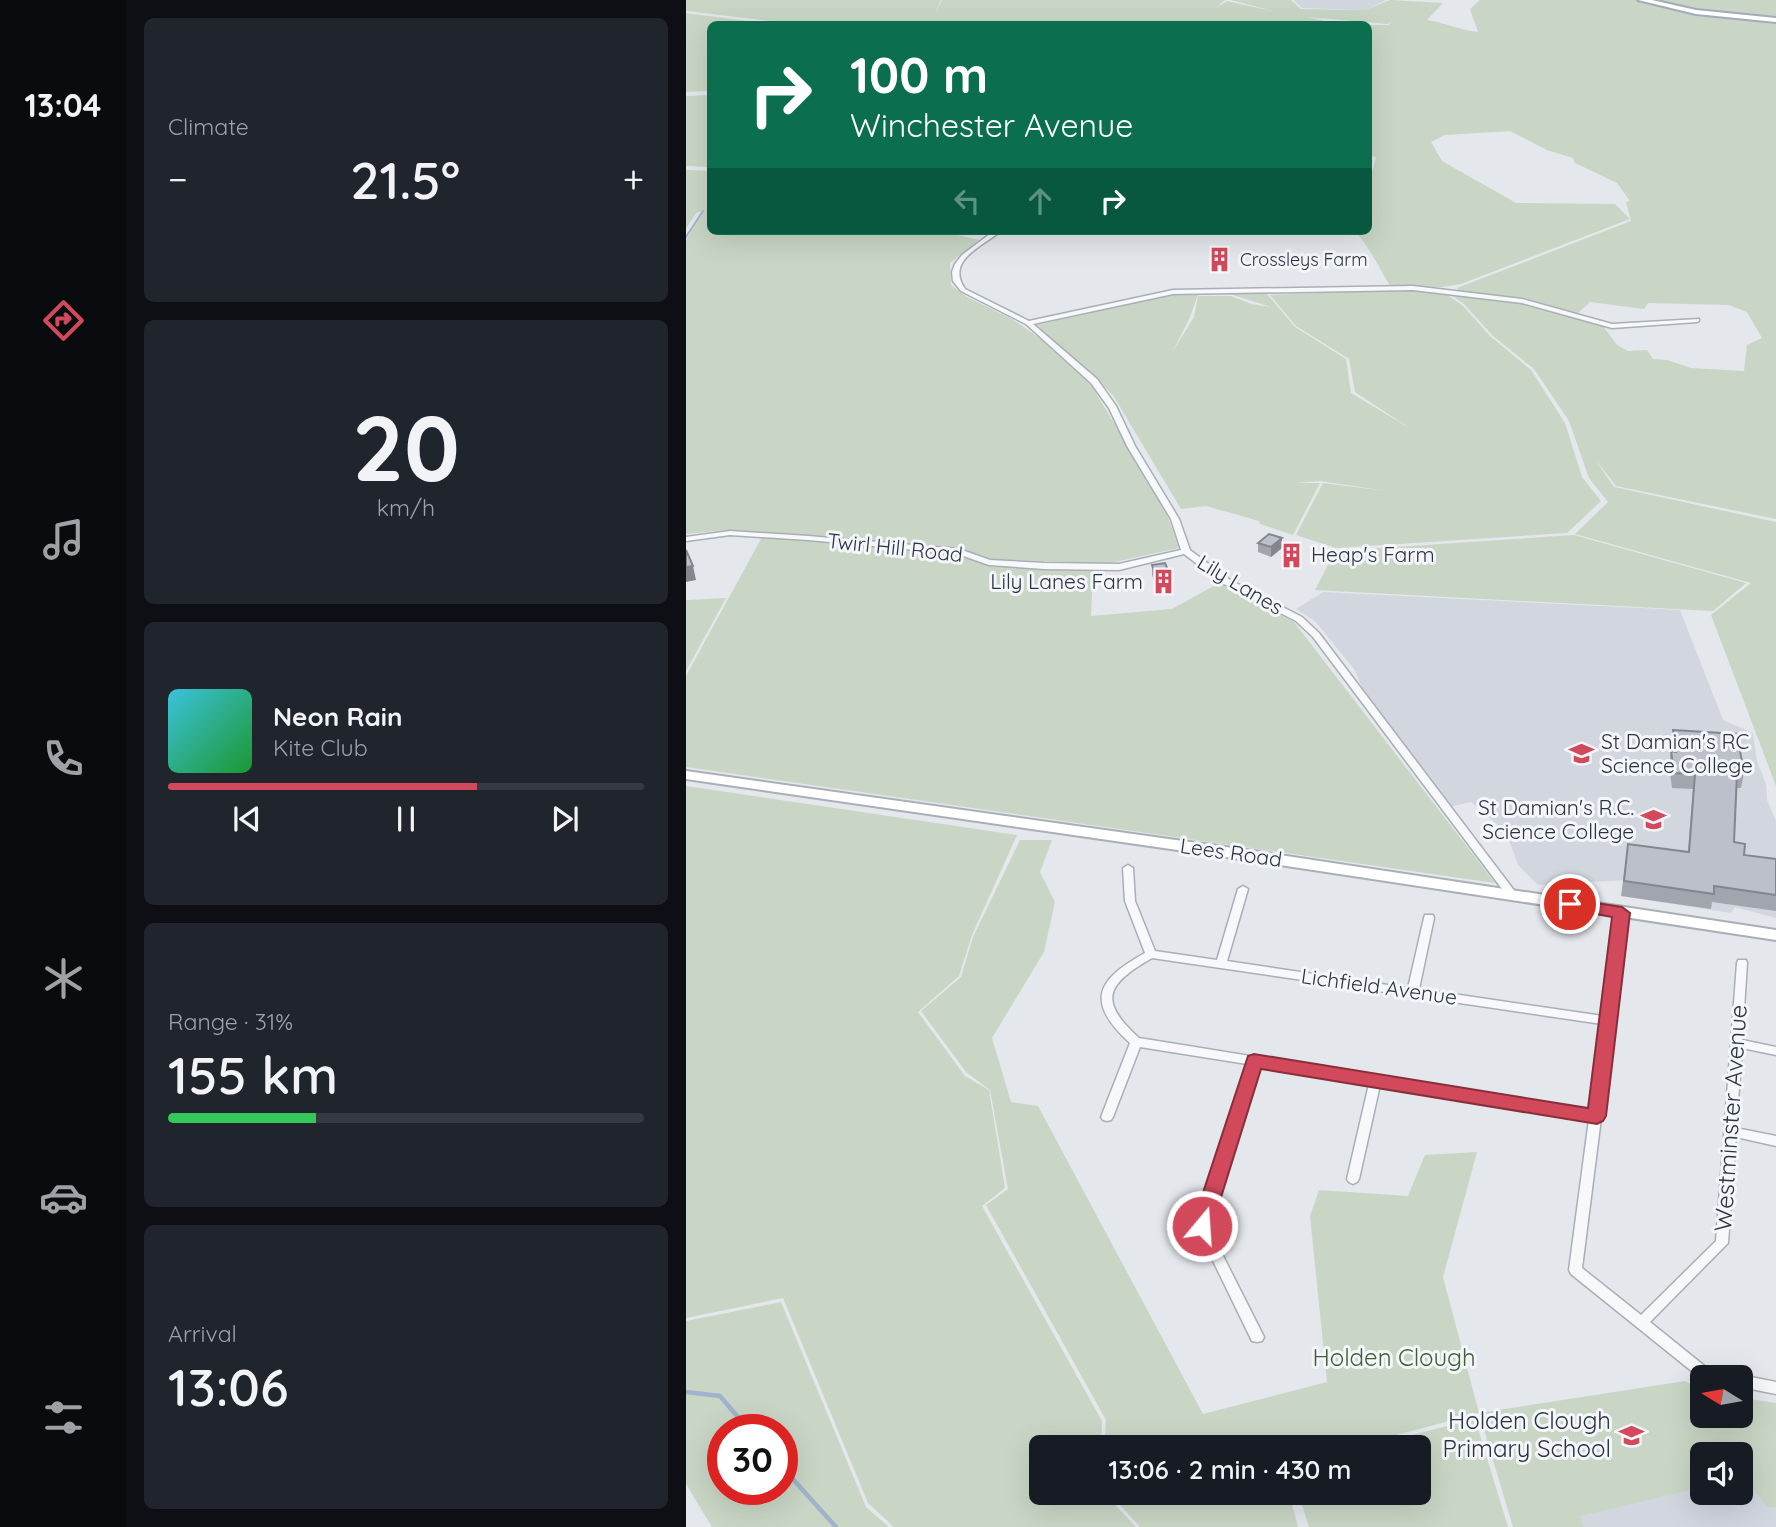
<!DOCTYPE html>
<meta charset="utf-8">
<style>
body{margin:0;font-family:Quicksand,sans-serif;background:#20242c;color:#f1f3f6;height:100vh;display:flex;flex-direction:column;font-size:26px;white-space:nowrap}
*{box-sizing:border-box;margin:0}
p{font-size:23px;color:#9ea1a6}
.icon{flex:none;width:38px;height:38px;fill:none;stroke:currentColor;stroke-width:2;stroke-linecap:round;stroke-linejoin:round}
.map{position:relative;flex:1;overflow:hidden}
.panel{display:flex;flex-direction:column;gap:18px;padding:18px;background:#0d0f14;width:560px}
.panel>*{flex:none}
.hud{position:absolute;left:21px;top:21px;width:665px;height:214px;border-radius:10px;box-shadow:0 7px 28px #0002;background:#0b6e4f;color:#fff;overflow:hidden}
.needle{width:46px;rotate:281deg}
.controls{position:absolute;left:1004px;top:1365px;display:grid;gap:14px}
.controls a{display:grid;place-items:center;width:63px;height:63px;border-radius:10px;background:#171b24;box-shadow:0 7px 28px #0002;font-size:35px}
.speed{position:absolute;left:21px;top:1414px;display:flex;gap:14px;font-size:35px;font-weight:700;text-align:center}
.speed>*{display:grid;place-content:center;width:91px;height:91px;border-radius:50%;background:#171b24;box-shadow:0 7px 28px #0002;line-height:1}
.speed .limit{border:10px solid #d22;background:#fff;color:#111}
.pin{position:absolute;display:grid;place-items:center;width:60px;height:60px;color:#fff;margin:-30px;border:4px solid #fff;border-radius:50%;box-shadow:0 2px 7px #0007}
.me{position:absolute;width:77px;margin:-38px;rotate:18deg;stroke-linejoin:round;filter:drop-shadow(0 0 5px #0008)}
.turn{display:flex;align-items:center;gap:24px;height:147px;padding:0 28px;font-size:32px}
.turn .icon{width:91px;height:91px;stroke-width:2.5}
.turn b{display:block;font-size:49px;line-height:60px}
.lanes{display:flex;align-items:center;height:66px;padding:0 28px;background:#0003;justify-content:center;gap:35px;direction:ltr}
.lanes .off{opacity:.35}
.big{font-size:52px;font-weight:600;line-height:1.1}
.panel .tile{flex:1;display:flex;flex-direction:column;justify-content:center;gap:10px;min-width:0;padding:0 24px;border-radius:10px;background:#20242c}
.panel .dial{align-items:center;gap:0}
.dial b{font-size:91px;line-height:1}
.song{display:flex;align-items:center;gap:21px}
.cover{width:84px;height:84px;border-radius:10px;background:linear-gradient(135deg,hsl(190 70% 55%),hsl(130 70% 35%))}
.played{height:7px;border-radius:4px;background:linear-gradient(90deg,#d1495b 65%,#363941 65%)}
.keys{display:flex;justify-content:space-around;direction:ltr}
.heat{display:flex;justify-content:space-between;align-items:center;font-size:38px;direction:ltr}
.charge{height:10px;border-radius:5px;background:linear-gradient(90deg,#34c759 31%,#363941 0)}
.trip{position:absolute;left:343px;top:1435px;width:402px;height:70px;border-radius:10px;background:#171b24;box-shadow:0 7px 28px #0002;font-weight:600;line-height:70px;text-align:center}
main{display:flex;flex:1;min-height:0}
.tabs{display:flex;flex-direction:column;width:126px;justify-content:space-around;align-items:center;background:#090b0e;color:#9ea1a6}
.tabs .icon{width:49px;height:49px}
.tabs .on{color:#d1495b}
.tabs b{font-size:32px;color:#f1f3f6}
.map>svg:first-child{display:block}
.built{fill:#d2d6de;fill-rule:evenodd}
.green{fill:#c9d6c5;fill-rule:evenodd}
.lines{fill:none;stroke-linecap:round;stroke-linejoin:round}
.stream-far1{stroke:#9fb4cc;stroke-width:2}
.stream{stroke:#9fb4cc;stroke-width:4.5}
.minor-casing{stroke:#a9aeb7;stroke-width:3}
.secondary-casing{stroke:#a9aeb7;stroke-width:4}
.primary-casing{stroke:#a3abb8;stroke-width:4}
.minor{fill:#f7f8fa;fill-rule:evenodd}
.secondary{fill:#fff;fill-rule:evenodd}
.primary{fill:#fff;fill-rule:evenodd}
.wall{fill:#a1a5ae}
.shaded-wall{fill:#83868d}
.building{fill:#bbc0ca;stroke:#83868d;stroke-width:2}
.route{fill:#d1495b;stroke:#882f3b;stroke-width:2}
.labels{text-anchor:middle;stroke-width:6;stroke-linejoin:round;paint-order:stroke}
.far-poi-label{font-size:18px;fill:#2b3445;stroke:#f4f6f9;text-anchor:start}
.street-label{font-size:21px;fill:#2b3445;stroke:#f4f6f9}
.poi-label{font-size:21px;fill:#2b3445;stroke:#f4f6f9;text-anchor:start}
.near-street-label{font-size:24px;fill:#2b3445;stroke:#f4f6f9}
.near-park-label{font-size:24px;fill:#3f6138;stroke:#f4f6f9}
.near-poi-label{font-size:24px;fill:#2b3445;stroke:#f4f6f9;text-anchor:end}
</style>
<main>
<nav class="tabs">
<b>13:04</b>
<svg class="icon on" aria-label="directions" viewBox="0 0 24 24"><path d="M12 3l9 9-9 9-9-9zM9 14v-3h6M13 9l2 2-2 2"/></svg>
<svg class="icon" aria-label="music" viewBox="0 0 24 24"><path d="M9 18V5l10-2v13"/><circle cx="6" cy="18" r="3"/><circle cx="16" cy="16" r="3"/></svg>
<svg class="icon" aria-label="phone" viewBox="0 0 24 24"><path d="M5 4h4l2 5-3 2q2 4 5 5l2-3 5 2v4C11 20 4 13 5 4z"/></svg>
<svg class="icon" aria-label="climate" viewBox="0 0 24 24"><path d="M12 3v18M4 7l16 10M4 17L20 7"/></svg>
<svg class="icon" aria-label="car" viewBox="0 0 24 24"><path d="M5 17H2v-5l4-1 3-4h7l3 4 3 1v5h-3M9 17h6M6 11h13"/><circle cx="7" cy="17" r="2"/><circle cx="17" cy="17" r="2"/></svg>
<svg class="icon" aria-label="filters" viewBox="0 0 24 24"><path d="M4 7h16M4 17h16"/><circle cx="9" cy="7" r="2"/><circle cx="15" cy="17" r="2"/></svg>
</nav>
<section class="panel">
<div class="tile"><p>Climate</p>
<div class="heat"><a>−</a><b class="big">21.5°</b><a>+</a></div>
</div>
<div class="tile dial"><b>20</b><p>km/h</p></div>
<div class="tile">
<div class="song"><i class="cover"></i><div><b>Neon Rain</b><p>Kite Club</p></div></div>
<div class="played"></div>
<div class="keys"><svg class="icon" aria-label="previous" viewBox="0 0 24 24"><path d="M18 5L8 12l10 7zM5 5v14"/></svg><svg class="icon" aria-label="pause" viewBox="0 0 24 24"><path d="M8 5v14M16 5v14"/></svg><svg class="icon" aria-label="next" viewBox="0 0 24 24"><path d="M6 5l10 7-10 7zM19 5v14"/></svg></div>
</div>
<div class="tile"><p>Range · 31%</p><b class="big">155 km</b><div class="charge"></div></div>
<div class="tile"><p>Arrival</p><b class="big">13:06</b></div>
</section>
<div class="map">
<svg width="1090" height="1527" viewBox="0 0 1090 1527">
<rect width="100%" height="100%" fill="#e4e7ec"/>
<!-- built -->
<g class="built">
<path d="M607,0H700L679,10L616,8Z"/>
<path d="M637,592L994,610L1037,720L1067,733L1071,761L1080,784L1081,800L1090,821V918L1049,907L1045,913L941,897L942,880L852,885L832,865L821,834L811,824L785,802L763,807L716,746L676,687L668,669L629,621L610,609Z"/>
<path d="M999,1381L1017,1392V1416H1055V1398L1090,1403V1527H827ZM1017,1454H1055V1493H1017Z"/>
</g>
<!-- green -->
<g class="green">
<path d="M0,0H255L249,14L256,0H539L530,8L541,1L591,12L545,0H605L615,9L679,10L704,0L757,3L741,20C759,23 774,30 792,32L784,9L794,0H948L1032,17L1090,22V519L930,486L909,459L928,487L1090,522V786L1025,615L1065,583L889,534L922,502L903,478L883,421L848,369L807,336L778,304L762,293L818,299L917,326L931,345L942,351L961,350L967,359L981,360L1005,368L1058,371L1061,345L1076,338L1061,312L1043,305L962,303L958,309L904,302L891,314L834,298L774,292L771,288L945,221L940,202L944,201L931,183L889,163L887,158L861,150L824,131L759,135L745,142L756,161L830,203L929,204L944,219L775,284L756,287H705C692,267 685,249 669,231H682L683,185L690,157L683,155V25H703L705,21L702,24L622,17L642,22L679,24H110L0,11Z"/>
<path d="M960,0H1090V18L1016,11Z"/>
<path d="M0,13L86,24H24V91L0,92Z"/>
<path d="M24,95V167L0,166V96Z"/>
<path d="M0,170L24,171V231H254L293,240L264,263L265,285L281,297L326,319L384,359L405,385L477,504L493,548L424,563L307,560L274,549L198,542L41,530L0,534V240L19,210L10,213L0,229Z"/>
<path d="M731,289L758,292L777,306L804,336L845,370L879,423L896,477L915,501L881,533L650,548L610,535L637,483L701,491L634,481L609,483H634L607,535L574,524L573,521L520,506L495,509L427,395L351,325L484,295L512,294L504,317L487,351L508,317L512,296H545L565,304L585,307L544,294H581L609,327L660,359L665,393L725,429L669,392L663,359L610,326L584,295Z"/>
<path d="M888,535L1060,583L1027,611L629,590L649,551Z"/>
<path d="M76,537L269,554L300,563L360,570L407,571L405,616L486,609L533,583L608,622L809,883L0,767V676Z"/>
<path d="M40,598L0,671V600Z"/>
<path d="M0,786L331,835L286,935L273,976L232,1012L279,1076L303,1090L319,1188L296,1206L416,1421L415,1447H355V1493H418L450,1527H208L182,1503L97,1298L0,1318Z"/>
<path d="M334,840H366L354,872L369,902L358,952L306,1038L325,1102L352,1106L517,1414L641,1382L624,1216L633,1190L722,1196L739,1155L791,1152L757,1277L793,1413L999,1381L1017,1392V1416H1055V1398L1090,1403V1507H1081L1058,1477L1055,1478V1454H1017V1487L894,1516L897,1527H827L793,1413L666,1447H418L420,1420L300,1205L322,1189L304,1090L280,1072L235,1011L275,977L287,937Z"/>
<path d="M95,1302L180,1507L203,1527H26L0,1484V1321ZM37,1430H96V1489H37Z"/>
<path d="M789,1419L822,1527H623L612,1493H733V1447H678Z"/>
<path d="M423,1493H603L612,1527H454Z"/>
</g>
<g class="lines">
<!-- stream-far1 -->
<path class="stream-far1" d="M0,237L17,211"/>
<!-- stream -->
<g class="stream">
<path d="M0,1392L34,1396L63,1430"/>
<path d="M96,1467L150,1527"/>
</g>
<defs>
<g id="minor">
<path d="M308,231H315C297,246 259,260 279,289L343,321L487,290L727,286L836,299L926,324L1013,319V321L1011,322L926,328L836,303L727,290L487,294L347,324L411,379L430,406L449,446L493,519L504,550L544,580L616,617L633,633L830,893L831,895L830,897H822L627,637L610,621L538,584L498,554L433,570L358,569L303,565L272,554L122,540L44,535L0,541V537L44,531L122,536L273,549L304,560L358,563L433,564L495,550L485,519L441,446L423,408L405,383L340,324L275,291L267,281L266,272L269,264L276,255Z"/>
<path d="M442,865L447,868L449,901L469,951L531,960L552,889L557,886L562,889L541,961L722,988L738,918L739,915H747L748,918L733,989L917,1016L931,913L932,910H940L941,913L896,1268L955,1315L1030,1241L1051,963L1052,960H1060L1061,963L1056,1040L1090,1047V1055L1056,1048L1050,1128L1090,1136V1146L1050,1137L1042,1243L964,1322L1021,1368L1044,1373L1046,1377H1013L885,1274L883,1270L903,1119L694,1085L673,1179L671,1182L667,1184L663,1182L661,1179L683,1084L572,1066L522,1226L578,1337L576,1341L571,1342L566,1341L510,1226L561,1064L454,1047L427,1117L425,1120L421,1121L417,1120L415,1117L444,1043C399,1002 410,980 459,953L439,901L437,868ZM466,958L916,1024L904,1111L453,1038C411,1000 421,984 466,958Z"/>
<path d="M1055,1375L1090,1382V1394L1055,1387V1377H1050Z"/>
</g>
<path id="secondary" d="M0,771L568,851L1090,930V940L568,861L0,779Z"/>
<path id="primary" d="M952,0H966L1010,10L1090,18V22L1010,14Z"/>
</defs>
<!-- minor casing -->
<use href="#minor" class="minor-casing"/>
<!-- secondary casing -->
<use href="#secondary" class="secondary-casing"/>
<!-- primary casing -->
<use href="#primary" class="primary-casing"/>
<!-- minor -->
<use href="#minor" class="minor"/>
<!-- secondary -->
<use href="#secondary" class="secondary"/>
<!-- primary -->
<use href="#primary" class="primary"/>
</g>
<!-- wall -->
<g class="wall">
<path d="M596,538V548L585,557L572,552V543Z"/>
<path d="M466,565L486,580V589L472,591L466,575Z"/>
<path d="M987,730L1058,773L1055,788H1051L1048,842L1058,855L1090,859V911L1026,902L1025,909L935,896L942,844L1002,852L1007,789L986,788L983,766L985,753L984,745Z"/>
</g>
<!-- shaded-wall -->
<g class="shaded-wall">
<path d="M596,538V548L585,557V547Z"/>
<path d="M7,566L10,580L0,582V567Z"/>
<path d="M486,580V589L472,591V582Z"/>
</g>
<!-- building -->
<g class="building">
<path d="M583,534L596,538L585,547L572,543Z"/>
<path d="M0,550L7,566L0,567Z"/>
<path d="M479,563L486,580L472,582L466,565Z"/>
<path d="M987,730L1051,734L1058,773H1051L1048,842L1059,844L1058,855L1090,859V895L1028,886V894L938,881L942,844L1003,852L1009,774L988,773L985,751L990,752Z"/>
</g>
<!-- route -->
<path class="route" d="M884,899L936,907L944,913L920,1116L917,1121L911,1124L575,1069L526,1226L523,1232L516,1235L509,1232L506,1226L562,1056L568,1054L902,1108L926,917L878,908L875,904Z"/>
<!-- icons -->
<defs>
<symbol id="building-bare" viewBox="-9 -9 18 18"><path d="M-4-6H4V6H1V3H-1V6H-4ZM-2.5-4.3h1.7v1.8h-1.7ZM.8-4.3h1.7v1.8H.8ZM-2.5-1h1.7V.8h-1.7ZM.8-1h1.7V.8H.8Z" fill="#d1495b" stroke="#f4f6f9" stroke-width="2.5" paint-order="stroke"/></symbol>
<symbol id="school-bare" viewBox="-9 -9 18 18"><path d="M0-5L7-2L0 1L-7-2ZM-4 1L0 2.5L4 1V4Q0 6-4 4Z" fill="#d1495b" stroke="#f4f6f9" stroke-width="2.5" paint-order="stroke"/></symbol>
<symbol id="university-bare" viewBox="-9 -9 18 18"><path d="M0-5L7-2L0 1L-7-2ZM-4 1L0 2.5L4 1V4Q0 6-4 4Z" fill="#d1495b" stroke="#f4f6f9" stroke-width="2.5" paint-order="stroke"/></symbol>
</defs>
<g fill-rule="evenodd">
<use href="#building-bare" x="516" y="242" width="35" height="35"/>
<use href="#building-bare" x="588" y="538" width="35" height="35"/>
<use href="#building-bare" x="460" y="564" width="35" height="35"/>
<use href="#school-bare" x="878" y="736" width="35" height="35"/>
<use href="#university-bare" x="950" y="802" width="35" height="35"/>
<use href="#school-bare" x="928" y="1418" width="35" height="35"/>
</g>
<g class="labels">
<!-- far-poi labels -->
<g class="far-poi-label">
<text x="554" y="266">Crossleys Farm</text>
</g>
<!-- street labels -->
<g class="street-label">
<text transform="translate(209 548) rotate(6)" y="7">Twirl Hill Road</text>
<text transform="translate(554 585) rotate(31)" y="7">Lily Lanes</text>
<text transform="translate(545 853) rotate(8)" y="7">Lees Road</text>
<text transform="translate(693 987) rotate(8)" y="7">Lichfield Avenue</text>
</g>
<!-- poi labels -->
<g class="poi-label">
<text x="625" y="562">Heap's Farm</text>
<text x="457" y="589" text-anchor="end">Lily Lanes Farm</text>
<text x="915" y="749">St Damian's RC<tspan x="915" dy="24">Science College</tspan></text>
<text x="948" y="815" text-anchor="end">St Damian's R.C.<tspan x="948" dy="24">Science College</tspan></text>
</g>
<!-- near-street labels -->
<g class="near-street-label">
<text transform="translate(1045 1118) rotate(-86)" y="8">Westminster Avenue</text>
</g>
<!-- near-park labels -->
<g class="near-park-label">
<text x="708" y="1366">Holden Clough</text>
</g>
<!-- near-poi labels -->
<g class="near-poi-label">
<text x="925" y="1429">Holden Clough<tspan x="925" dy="28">Primary School</tspan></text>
</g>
</g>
</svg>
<div class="controls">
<a><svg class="needle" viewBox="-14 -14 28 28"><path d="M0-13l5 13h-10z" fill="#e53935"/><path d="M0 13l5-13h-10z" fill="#9ea1a6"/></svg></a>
<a><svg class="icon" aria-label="sound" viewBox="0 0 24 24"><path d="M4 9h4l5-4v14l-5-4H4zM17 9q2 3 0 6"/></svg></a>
</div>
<div class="speed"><div class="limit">30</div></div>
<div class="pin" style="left:884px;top:904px;background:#d93025"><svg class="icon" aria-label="arrive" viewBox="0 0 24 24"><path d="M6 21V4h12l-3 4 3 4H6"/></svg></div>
<svg class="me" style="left:516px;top:1226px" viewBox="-20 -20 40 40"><circle r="17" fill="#d1495b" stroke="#fff" stroke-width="3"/><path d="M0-11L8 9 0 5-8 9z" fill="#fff"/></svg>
<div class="trip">13:06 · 2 min · 430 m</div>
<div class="hud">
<div class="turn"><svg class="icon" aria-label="right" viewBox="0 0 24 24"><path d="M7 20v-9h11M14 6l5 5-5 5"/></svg><div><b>100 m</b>Winchester Avenue</div></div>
<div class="lanes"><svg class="icon off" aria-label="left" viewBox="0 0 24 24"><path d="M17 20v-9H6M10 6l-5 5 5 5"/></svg><svg class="icon off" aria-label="ahead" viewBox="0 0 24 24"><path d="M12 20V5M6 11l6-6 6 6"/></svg><svg class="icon" aria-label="right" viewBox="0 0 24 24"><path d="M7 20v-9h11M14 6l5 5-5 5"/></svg></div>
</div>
</div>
</main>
